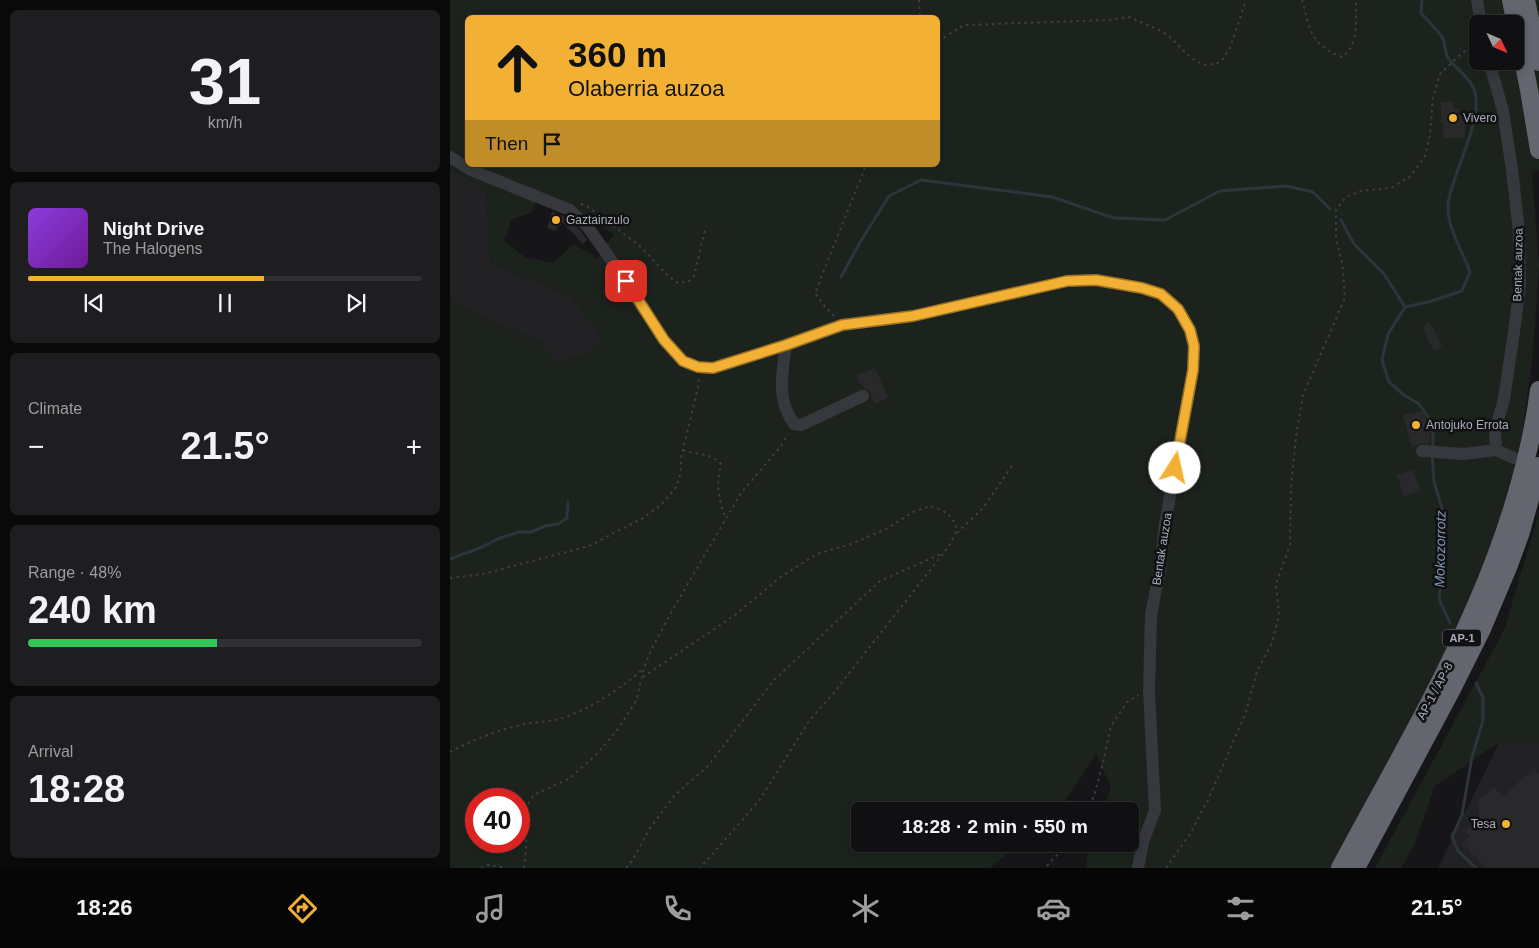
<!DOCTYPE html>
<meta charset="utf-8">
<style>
body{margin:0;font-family:Helvetica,sans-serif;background:#1e1e20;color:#f1f3f6;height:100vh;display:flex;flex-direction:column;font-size:19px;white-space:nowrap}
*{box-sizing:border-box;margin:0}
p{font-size:16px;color:#9c9d9f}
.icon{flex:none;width:28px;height:28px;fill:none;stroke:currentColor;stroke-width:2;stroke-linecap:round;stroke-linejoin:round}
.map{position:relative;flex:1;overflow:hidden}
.drawer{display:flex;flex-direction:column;gap:10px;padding:10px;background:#09090a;width:450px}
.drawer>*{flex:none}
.banner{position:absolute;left:15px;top:15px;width:475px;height:152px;border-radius:8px;box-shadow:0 2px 8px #0003,0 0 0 1px #303032;background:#f2b134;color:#111;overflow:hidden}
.needle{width:32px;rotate:134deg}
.tools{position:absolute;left:1019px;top:15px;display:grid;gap:10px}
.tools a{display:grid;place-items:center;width:55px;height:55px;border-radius:8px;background:#101012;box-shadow:0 2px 8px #0003,0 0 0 1px #303032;font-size:25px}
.speed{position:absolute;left:15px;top:788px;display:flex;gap:10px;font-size:25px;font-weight:700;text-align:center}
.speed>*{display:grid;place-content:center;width:65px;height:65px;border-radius:50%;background:#101012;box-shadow:0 2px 8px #0003,0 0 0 1px #303032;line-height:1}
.speed .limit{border:8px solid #d22;background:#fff;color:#111}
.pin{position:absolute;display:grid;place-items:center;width:42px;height:42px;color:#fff;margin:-21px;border-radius:10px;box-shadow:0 2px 8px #0006}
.me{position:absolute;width:55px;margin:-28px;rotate:10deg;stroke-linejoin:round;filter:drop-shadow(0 0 4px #0008)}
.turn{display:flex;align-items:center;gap:18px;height:105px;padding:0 20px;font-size:22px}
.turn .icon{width:65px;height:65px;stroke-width:2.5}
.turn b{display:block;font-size:35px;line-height:42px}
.then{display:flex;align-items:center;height:48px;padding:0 20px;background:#0003;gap:10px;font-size:19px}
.big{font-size:38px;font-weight:600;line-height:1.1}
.drawer .card{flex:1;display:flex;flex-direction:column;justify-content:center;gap:8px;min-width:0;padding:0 18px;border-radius:8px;background:#1e1e20}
.drawer .dial{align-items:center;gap:0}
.dial b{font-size:65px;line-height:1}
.song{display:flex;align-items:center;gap:15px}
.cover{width:60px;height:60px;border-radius:8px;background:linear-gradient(135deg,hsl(270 70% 55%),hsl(280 70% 35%))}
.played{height:5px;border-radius:2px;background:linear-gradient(90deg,#f2b134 60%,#303032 60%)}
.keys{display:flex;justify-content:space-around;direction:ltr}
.heat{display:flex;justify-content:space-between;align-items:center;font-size:28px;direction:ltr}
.charge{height:8px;border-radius:4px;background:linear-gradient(90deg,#34c759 48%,#303032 0)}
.trip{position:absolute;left:401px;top:802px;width:288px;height:50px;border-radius:8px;background:#101012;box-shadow:0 2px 8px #0003,0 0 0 1px #303032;font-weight:600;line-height:50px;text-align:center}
.dock{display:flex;height:80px;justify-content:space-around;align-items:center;background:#060607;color:#9c9d9f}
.dock .icon{width:35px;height:35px}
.dock .current{color:#f2b134}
.dock b{font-size:22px;color:#f1f3f6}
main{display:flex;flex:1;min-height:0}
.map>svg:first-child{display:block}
.built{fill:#222225}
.green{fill:#1c231d;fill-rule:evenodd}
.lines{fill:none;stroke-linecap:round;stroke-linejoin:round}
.stream{stroke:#2c353c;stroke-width:3}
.building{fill:#29292c}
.path{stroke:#3d3f44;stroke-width:2;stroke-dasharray:2.5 4;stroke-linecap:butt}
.minor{stroke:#37383d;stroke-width:12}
.highway{stroke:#63666e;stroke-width:18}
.route-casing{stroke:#9d7322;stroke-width:12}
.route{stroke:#f2b134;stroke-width:9}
.poi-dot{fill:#f2b134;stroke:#111113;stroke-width:2}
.labels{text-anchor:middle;stroke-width:5;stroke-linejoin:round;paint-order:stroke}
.shield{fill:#111113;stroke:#7b7e86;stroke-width:1}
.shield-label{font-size:11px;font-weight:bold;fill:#a8adb8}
.poi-label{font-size:12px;fill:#a8adb8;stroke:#111113;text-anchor:start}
.street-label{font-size:12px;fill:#a8adb8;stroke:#111113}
.water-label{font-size:14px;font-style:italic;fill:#7f9bb3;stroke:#111113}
</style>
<main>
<section class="drawer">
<div class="card dial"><b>31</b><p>km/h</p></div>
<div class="card">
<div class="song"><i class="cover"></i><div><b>Night Drive</b><p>The Halogens</p></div></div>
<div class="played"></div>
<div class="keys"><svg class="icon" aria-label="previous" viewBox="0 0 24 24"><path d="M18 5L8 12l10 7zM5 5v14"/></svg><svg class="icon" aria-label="pause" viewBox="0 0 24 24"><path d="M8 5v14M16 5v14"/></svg><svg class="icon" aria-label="next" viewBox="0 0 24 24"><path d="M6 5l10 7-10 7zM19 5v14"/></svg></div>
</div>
<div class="card"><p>Climate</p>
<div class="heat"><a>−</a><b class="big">21.5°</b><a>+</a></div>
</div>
<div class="card"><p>Range · 48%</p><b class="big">240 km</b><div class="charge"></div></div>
<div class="card"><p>Arrival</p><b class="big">18:28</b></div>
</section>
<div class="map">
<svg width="1089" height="868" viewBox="0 0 1089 868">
<rect width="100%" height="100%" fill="#161618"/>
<!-- built -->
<g class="built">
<path d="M0,168L36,190L41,263L121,296L152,336L141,352L107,364L90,342L21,311L0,299Z"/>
<path d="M1089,742V868H988L1049,743Z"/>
</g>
<!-- green -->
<g class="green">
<path d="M0,0H1089V170L1082,172L1089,266L1083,352L1074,421L1060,500L1029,592L884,868H637V848L639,844H680V811H652L661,788L646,754L608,811H410V844H569L540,868H0V299L21,311L90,342L107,364L141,352L152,336L121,296L41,263L36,190L0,168ZM18,18H488V165H18ZM1028,24H1065V61H1028ZM90,196L164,234L147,258L124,244L103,263L75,257L54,241L62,219L81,213ZM26,799H69V841H26Z"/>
<path d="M1089,514V742L1048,743L985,786L964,846L951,868H925L1054,630Z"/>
</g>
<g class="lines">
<!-- stream -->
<g class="stream">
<path d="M972,0L971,13C978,21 988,30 993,39C995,45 995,52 998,58C1005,68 1017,75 1023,87C1037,116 1002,171 998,204C996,225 1013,252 1020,272L1012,291L978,302L955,307L938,334L932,360L939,382L954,395L969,404L983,424V449"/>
<path d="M891,220L904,244L934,274L955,307"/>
<path d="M391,277L409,244L439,196L471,180L602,197L664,218L715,220L770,191L836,186L863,192L880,209"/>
<path d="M982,456L984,482L992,508L990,544L992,577L989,599L1000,623"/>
<path d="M0,559L32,547L50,538L69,532H81L95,526L108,524L117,518L118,502"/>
<path d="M1026,868L1008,851L1002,837L1012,815L1022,757L1033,720V698L1026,683"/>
</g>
</g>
<!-- building -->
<g class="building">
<path d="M991,102H1004L1003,109H1008V115H1015V138H993L994,122H991Z"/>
<path d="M102,212L116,217L131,231L137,240L133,244L112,222L110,227L108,226L106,231L97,228Z"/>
<path d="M980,322L992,346L984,351L974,331L973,326Z"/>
<path d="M425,368L438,398L425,404L420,392L414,388L412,383L410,384L407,375Z"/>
<path d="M973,411L980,435L979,443L969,444L962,448L953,415Z"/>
<path d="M963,470L970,491L954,496L947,475Z"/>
<path d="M1084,768L1089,774V868H1036L1012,843L1020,836L1015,831L1029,818L1028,800L1044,787L1053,796Z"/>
</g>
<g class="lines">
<!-- path -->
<g class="path">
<path d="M469,0L470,18"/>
<path d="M852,0C860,29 860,45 892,57C910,45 905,19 906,0"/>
<path d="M488,41L514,25L659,20L679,17L707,29L719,36L741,58L754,65L766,64L772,60L780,48L796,0"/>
<path d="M131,204L137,206L152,217L191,247L216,274L228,283L238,282L244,276L256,226"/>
<path d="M384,316L372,303L365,293L416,165"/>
<path d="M233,450C248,456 258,451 271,464C266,487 268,497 276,519"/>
<path d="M507,533L533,508L564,463"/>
<path d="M0,578L33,574L139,546L193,518L211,505L227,486L231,471V458L249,383L248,377"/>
<path d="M193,677L285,615L332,576L367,554L401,544L436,529L465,511L481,506L493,511L501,517L506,525L505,535L499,546L382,695L359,721L309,801L250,868"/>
<path d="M0,752C24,739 48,730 75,724C85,722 95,722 105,720C135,713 172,688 194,668"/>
<path d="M636,811L644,796L653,763L661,726L677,702L689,695"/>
<path d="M597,866L617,844"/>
<path d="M31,868L38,865L56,868"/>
<path d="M74,868L76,849V807L84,795L120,778L145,756L168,729L186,701L194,668L201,650L223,609L291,493L331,446L338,434"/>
<path d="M176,868L182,861L200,828L225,795L258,766L324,680L430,581L491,554"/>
<path d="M716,868L740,834L758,800L796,712L807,671L822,643L829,615L826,584L840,545L841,488L846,436L853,395L895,298L892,262L886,239V210L896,197L911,191L941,188L961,176L975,156L980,135L983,98L990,74L1011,54L1028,42"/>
</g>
<!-- minor -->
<g class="minor">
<path d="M1027,0L1031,24"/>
<path d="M1039,61L1053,111L1062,169L1069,233L1070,282L1066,318L1054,399L1045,431L1046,450L1064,458"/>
<path d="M0,157L21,170L120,210L137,226L176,281L214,340L233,361L248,367L263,368L336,345L392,325L463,316L617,281L646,280L692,288L711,294L728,309L740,330L744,346L743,370L715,524L710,569L701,615L699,691L705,810L693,842L688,868"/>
<path d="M336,345C332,374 326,398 344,424L351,425L413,396"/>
<path d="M972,451L1014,454L1046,450"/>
</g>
<!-- highway -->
<g class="highway">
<path d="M1061,0L1079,90L1089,150"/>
<path d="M1076,0L1089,62"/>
<path d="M890,868C972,715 1066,565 1089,390"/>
<path d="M906,868L1001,691L1032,629L1059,565L1071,532L1089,466"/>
</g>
</g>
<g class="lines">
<defs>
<path id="route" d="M176,281L214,340L233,361L248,367L263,368L336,345L392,325L463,316L617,281L646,280L692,288L711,294L728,309L740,330L744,346L743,370L725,468"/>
</defs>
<!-- route casing -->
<use href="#route" class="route-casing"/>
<!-- route -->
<use href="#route" class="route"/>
</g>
<!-- markers -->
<g class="poi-dot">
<circle cx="1003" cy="118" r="5"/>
<circle cx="106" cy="220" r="5"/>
<circle cx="966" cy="425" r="5"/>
<circle cx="1056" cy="824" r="5"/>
</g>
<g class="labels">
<!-- shield labels -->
<rect class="shield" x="993" y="629.5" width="38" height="17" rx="4"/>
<g class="shield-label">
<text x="1012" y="642">AP-1</text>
</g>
<!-- poi labels -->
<g class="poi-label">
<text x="1013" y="122">Vivero</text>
<text x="116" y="224">Gaztainzulo</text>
<text x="976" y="429">Antojuko Errota</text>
<text x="1046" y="828" text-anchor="end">Tesa</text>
</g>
<!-- street labels -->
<g class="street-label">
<text transform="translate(1068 265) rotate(-89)" y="4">Bentak auzoa</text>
<text transform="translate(712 549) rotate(-81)" y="4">Bentak auzoa</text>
<text transform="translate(985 691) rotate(-62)" y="4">AP-1 / AP-8</text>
</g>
<!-- water labels -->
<g class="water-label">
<text transform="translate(990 549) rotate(-89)" y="5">Mokozorrotz</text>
</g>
</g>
</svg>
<div class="tools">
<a><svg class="needle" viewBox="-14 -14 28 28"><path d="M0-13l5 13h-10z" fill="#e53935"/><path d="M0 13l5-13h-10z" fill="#9c9d9f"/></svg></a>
</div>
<div class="speed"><div class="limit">40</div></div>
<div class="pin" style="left:176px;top:281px;background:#d93025"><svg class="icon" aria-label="arrive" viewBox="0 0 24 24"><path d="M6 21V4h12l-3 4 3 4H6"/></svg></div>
<svg class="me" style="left:725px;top:468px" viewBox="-20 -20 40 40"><circle r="19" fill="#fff"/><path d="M0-13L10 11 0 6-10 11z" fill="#f2b134"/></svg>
<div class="trip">18:28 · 2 min · 550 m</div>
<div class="banner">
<div class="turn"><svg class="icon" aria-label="ahead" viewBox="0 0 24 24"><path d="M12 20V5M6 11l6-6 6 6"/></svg><div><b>360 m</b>Olaberria auzoa</div></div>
<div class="then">Then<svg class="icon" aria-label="arrive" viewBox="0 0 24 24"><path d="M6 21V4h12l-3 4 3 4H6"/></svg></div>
</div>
</div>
</main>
<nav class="dock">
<b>18:26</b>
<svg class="icon current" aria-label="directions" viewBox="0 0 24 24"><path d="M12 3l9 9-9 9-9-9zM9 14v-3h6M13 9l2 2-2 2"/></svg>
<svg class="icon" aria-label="music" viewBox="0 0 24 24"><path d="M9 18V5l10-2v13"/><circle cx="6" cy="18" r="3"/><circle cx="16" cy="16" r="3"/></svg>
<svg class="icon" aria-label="phone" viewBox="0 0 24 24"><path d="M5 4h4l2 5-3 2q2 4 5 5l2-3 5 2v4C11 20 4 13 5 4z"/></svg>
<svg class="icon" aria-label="climate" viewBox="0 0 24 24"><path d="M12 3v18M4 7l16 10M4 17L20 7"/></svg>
<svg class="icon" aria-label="car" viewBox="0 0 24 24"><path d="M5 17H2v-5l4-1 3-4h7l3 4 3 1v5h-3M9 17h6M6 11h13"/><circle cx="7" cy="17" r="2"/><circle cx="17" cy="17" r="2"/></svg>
<svg class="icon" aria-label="filters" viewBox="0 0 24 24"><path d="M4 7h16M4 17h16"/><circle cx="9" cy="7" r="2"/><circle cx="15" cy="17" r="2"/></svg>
<b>21.5°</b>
</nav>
